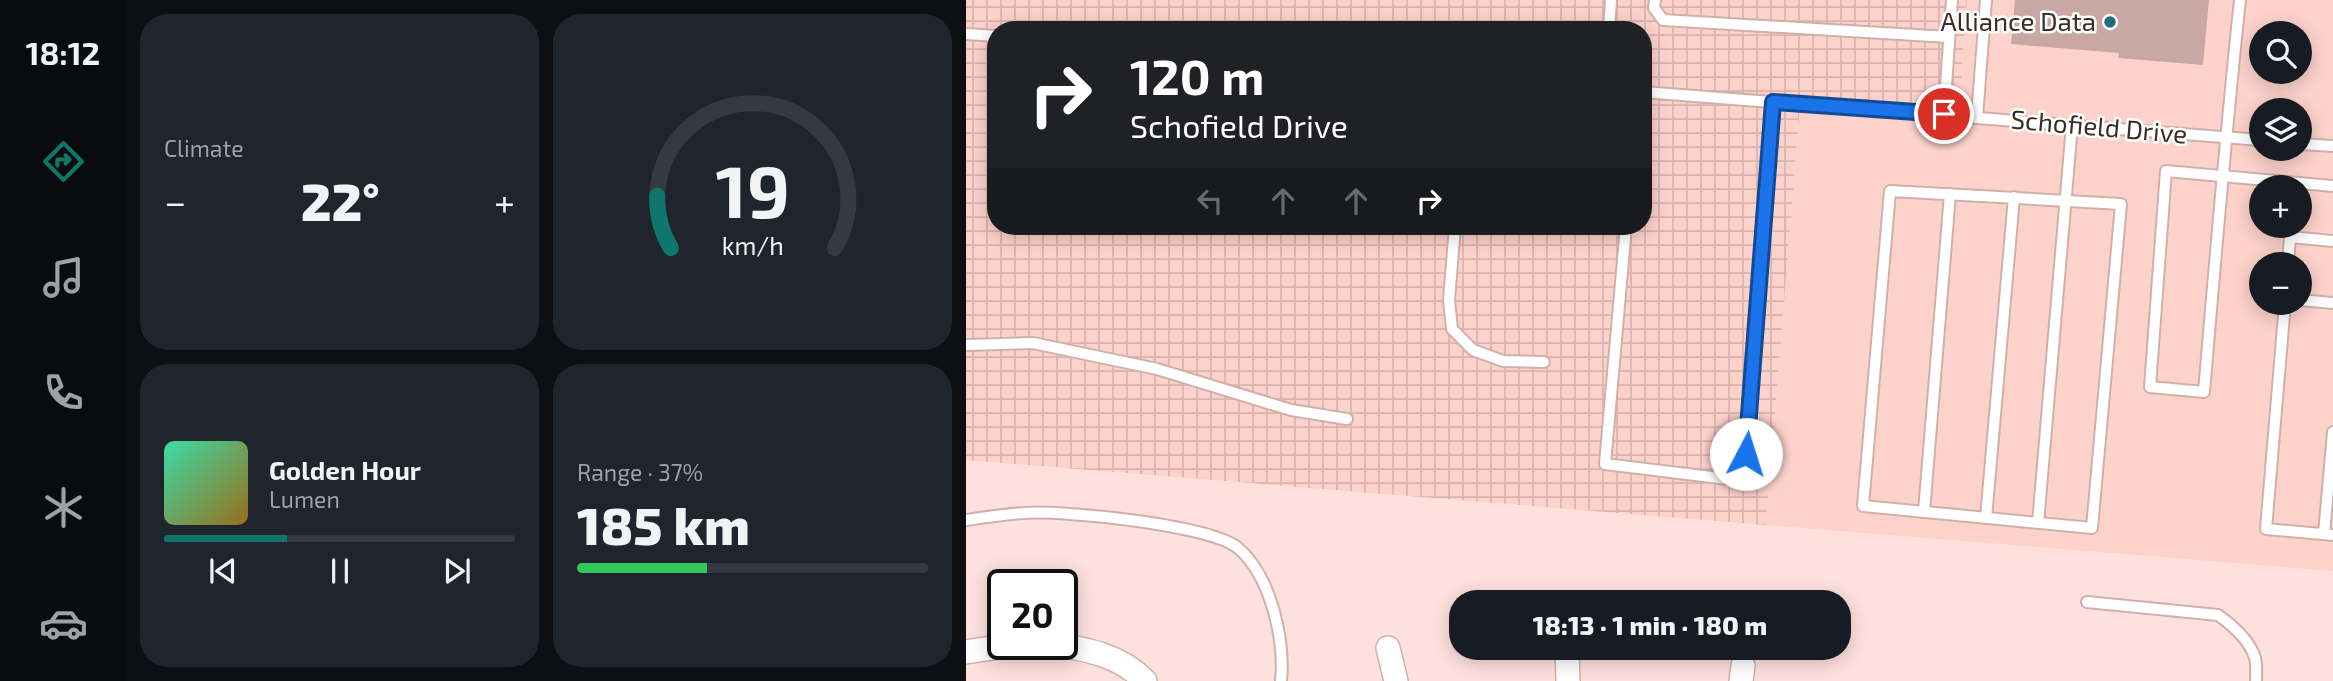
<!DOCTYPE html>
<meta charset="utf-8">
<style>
body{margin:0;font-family:"Exo 2",sans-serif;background:#20242c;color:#f1f3f6;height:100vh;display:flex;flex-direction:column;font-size:26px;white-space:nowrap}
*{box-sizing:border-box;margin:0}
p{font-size:23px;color:#9ea1a6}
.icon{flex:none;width:38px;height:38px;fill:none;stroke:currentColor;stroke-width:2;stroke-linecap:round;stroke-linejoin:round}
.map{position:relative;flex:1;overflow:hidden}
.details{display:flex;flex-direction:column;gap:14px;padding:14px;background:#0d0f14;width:840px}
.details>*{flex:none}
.top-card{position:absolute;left:21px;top:21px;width:665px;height:214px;border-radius:28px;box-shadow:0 4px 18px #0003;background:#202124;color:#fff;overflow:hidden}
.fabs{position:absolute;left:1283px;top:21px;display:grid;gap:14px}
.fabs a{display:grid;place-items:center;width:63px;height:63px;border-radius:50%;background:#171b24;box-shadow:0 4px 18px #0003;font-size:35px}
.speed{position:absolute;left:21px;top:569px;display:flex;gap:14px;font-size:35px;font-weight:700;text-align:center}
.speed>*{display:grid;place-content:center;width:91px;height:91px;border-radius:50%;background:#171b24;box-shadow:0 4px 18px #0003;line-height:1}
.speed .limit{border:4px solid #111;border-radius:10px;background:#fff;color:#111}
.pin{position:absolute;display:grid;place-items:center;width:60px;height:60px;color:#fff;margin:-30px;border:4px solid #fff;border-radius:50%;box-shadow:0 2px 7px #0007}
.me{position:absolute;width:77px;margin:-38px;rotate:5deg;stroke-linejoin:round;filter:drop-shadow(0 0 5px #0008)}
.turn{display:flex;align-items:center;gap:24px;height:147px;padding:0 28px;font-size:32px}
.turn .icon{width:91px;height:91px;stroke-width:2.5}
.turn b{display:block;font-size:49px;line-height:60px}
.lanes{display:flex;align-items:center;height:66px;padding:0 28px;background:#0003;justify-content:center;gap:35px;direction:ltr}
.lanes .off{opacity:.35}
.big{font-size:52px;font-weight:800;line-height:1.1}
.details .widget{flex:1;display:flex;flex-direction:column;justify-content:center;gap:10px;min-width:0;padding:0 24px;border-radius:28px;background:#20242c}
.details .dial{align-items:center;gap:0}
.dial svg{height:182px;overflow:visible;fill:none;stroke:#363941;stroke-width:7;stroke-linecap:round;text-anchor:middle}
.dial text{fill:#f1f3f6;stroke:none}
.song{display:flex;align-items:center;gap:21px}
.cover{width:84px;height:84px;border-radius:10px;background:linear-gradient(135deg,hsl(160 70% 55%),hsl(40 70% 35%))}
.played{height:7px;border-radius:4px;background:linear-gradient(90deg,#0f766e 35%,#363941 35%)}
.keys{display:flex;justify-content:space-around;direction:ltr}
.heat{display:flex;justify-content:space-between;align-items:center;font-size:38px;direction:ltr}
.charge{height:10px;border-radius:5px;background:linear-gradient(90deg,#34c759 37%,#363941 0)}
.details .tiles{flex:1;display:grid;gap:14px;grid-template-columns:repeat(2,1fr)}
.trip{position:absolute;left:483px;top:590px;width:402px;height:70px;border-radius:28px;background:#171b24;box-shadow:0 4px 18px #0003;font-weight:800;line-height:70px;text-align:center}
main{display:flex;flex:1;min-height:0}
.menu{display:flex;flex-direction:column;width:126px;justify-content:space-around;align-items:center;background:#090b0e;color:#9ea1a6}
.menu .icon{width:49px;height:49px}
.menu .active{color:#0f766e}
.menu b{font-size:32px;color:#f1f3f6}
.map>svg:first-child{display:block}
.built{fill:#fdd2cb;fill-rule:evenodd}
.industrial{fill:url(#industrial-grid);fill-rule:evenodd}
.building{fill:#c9a7a2}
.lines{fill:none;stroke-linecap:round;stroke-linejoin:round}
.lane-casing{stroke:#d1b0ab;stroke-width:14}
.street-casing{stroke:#d1b0ab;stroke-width:26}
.lane{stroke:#fff;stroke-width:10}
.street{stroke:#fff;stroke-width:23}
.route-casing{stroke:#114b97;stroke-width:18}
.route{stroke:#1a73e8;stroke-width:12}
.poi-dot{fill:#256c7a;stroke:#fff;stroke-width:2.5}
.labels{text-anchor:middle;stroke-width:5;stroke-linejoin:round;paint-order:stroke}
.poi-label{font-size:26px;fill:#392c2a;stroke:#fff;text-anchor:end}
.street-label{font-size:26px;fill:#392c2a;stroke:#fff}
</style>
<main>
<nav class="menu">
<b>18:12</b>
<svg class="icon active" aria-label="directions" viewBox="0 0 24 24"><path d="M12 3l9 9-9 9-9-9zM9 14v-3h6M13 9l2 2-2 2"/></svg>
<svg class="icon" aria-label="music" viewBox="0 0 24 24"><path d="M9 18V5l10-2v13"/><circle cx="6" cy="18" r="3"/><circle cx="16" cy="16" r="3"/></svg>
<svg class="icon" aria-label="phone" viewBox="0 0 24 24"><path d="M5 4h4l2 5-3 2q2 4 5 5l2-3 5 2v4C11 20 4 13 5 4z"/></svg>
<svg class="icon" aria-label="climate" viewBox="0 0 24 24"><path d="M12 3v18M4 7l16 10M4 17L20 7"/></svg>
<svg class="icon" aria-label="car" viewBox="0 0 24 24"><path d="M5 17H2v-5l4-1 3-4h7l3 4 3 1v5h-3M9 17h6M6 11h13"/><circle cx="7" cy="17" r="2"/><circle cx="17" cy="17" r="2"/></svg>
</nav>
<section class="details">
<div class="tiles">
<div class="widget"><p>Climate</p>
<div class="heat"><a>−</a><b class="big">22°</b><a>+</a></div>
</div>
<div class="widget dial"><svg viewBox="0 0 100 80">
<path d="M14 69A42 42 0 1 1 86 69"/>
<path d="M14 69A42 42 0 0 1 8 46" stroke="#0f766e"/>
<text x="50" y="56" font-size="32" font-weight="700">19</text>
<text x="50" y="72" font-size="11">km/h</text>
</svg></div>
<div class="widget">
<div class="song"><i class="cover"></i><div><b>Golden Hour</b><p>Lumen</p></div></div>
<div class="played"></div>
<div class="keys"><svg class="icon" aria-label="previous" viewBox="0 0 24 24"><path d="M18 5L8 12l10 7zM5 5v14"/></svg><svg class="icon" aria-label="pause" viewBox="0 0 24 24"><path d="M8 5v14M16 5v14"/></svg><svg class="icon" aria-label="next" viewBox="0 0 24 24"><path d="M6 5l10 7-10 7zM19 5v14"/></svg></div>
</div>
<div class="widget"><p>Range · 37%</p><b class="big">185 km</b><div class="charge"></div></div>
</div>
</section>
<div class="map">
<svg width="1367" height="681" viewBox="0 0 1367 681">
<defs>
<pattern id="industrial-grid" width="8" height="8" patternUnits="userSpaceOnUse" patternTransform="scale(1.75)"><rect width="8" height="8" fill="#fdd2cb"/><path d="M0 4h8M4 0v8" fill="none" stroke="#dab4ae"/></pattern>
</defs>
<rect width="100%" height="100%" fill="#fee1dd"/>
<!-- built -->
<path class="built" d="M1001,0H1367V571L800,525L834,104L992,117ZM1295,33H1334V72H1295ZM1295,110H1334V149H1295ZM1295,187H1334V226H1295ZM1295,264H1334V303H1295Z"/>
<!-- industrial -->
<path class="industrial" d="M0,0H1001L992,117L834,104L800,525L0,460ZM30,30H677V226H30Z"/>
<!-- building -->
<path class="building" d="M1049,0H1243L1237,65L1152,58L1153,53L1045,44Z"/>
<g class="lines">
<defs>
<g id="lane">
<path d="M689,0L688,8L697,20L983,37"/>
<path d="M1274,0C1260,130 1249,261 1238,392L1184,387L1200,171L1367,186"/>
<path d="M643,30L645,0"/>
<path d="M0,34L30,36"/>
<path d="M677,92L1295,140"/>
<path d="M978,114L986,0"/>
<path d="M1011,117L1020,0"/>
<path d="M1334,144L1367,146"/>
<path d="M924,191L1155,204L1126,528L897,506Z"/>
<path d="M489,226L483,300L486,329L507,350L537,361L578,362"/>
<path d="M660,226L639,464L778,481L807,102"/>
<path d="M1322,264L1324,237L1367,241"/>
<path d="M1334,300L1367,303"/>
<path d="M1319,303L1300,529L1367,535"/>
<path d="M0,345L67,343L191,369L325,410L381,419"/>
<path d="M958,512L984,194"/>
<path d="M1020,518L1048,197"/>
<path d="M0,520C19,517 39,514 58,513C97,510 245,525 272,548C305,576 319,640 315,681"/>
<path d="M1072,523L1106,125"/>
<path d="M1358,534L1367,432"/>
<path d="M1121,602L1252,615C1266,625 1284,641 1289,658C1291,665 1290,674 1290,681"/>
</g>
<g id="street">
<path d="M86,644C120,649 154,655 179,681"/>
<path d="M422,648L430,681"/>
<path d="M601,648L602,681"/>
<path d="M0,652L52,644"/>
<path d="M775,681L777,666"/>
</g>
</defs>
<!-- lane casing -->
<use href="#lane" class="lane-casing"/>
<!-- street casing -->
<use href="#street" class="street-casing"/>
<!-- lane -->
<use href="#lane" class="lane"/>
<!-- street -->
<use href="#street" class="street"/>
</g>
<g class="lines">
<defs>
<path id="route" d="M780,454L807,102L978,114"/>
</defs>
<!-- route casing -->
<use href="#route" class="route-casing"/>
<!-- route -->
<use href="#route" class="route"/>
</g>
<!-- markers -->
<circle class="poi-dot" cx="1144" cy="22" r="7"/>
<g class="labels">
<!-- poi labels -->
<g class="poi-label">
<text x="1130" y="31">Alliance Data</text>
</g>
<!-- street labels -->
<g class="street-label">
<text transform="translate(1133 127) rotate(5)" y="9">Schofield Drive</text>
</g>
</g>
</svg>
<div class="fabs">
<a><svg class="icon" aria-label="search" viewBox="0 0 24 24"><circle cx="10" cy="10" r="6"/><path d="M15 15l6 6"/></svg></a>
<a><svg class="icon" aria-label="layers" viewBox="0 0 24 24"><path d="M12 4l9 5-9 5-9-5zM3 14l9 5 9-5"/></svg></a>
<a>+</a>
<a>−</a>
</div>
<div class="speed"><div class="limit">20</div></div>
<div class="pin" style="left:978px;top:114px;background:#d93025"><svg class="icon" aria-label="arrive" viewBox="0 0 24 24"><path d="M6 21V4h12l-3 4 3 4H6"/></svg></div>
<svg class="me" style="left:780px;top:454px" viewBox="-20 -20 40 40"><circle r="19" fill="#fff"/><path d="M0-13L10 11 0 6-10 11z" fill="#1a73e8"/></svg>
<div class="trip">18:13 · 1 min · 180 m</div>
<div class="top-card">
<div class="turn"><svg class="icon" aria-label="right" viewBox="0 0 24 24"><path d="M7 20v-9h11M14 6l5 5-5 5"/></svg><div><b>120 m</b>Schofield Drive</div></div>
<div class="lanes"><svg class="icon off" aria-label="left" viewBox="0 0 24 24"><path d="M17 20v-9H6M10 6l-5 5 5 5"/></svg><svg class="icon off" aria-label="ahead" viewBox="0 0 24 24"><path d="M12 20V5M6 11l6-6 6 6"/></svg><svg class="icon off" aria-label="ahead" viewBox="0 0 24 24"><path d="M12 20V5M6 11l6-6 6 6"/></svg><svg class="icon" aria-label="right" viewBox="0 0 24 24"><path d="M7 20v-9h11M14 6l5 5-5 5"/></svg></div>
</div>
</div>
</main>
